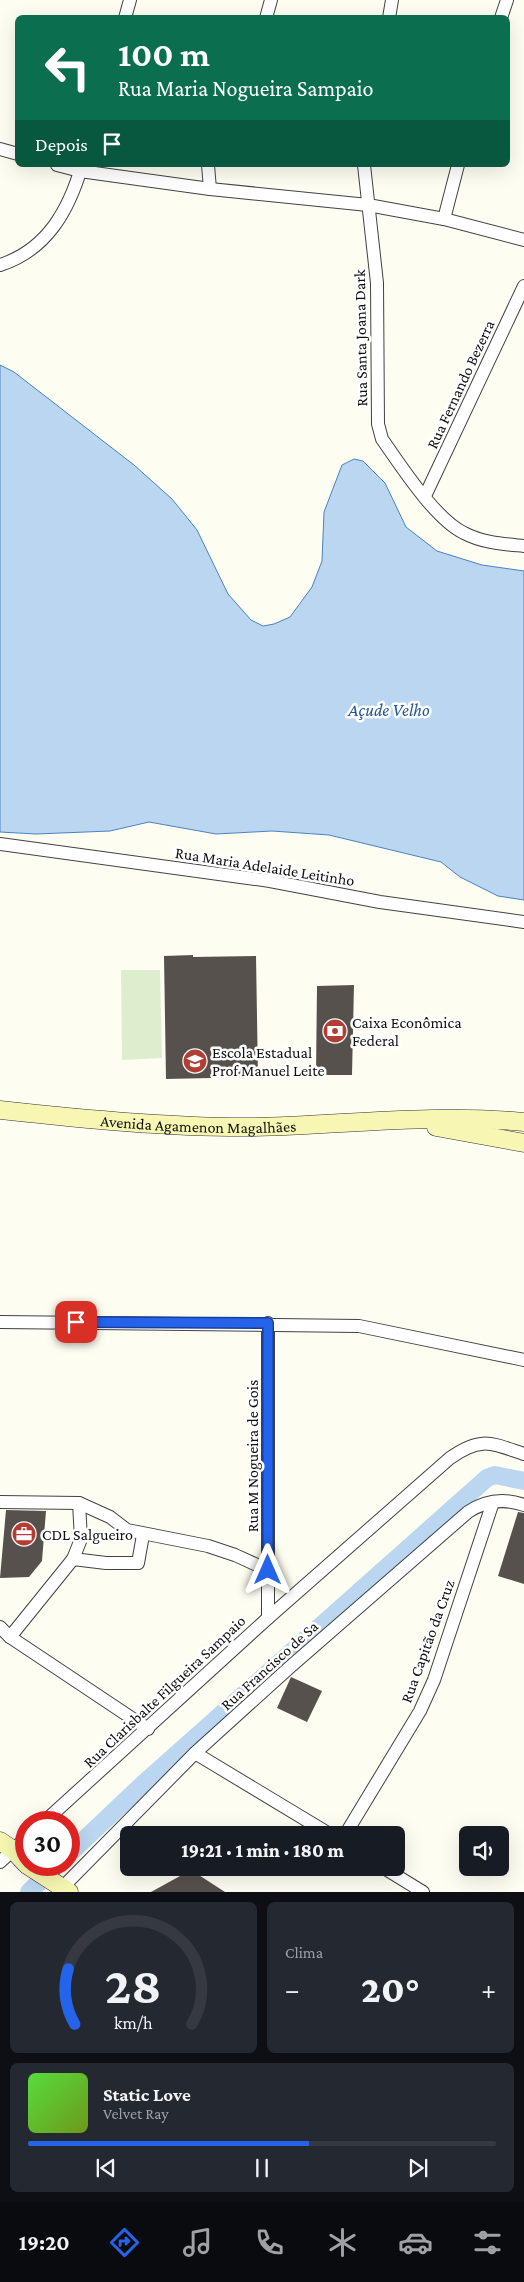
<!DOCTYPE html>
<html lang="pt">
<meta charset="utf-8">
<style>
body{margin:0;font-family:"Crimson Pro",serif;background:#242831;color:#f1f3f6;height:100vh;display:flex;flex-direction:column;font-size:19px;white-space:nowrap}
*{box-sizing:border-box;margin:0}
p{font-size:16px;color:#9ea1a6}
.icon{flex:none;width:28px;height:28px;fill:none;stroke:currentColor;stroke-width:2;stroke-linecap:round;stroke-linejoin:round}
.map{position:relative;height:1892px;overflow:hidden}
.details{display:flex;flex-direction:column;gap:10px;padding:10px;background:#0d0f14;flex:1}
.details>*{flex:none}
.banner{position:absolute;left:15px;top:15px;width:495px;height:152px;border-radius:8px;box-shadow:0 5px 20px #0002;background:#0b6e4f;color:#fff;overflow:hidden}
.controls{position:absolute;left:459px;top:1826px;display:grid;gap:10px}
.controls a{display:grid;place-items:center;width:50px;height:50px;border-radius:8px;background:#171b24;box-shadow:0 5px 20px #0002;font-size:25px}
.speed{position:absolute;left:15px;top:1811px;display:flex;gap:10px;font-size:25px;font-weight:700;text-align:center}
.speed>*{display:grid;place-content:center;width:65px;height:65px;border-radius:50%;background:#171b24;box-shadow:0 5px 20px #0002;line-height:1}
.speed .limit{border:8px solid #d22;background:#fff;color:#111}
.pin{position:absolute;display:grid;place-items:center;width:42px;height:42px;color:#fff;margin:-21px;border-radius:10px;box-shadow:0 2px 8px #0006}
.me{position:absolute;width:55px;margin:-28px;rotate:0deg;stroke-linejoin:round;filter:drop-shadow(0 0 4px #0008)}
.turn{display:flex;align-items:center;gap:18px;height:105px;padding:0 20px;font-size:22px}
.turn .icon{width:65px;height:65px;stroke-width:2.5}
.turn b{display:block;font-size:35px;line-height:42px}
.then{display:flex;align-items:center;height:48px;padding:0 20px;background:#0003;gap:10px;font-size:19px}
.big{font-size:38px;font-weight:800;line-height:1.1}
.details .tile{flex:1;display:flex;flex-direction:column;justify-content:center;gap:8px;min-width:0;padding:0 18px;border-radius:8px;background:#242831}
.details .dial{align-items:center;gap:0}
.dial svg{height:130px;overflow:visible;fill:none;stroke:#363941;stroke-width:7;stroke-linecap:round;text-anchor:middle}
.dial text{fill:#f1f3f6;stroke:none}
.song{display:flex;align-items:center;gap:15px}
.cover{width:60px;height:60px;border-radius:8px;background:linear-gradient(135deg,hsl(110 70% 55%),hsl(80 70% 35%))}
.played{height:5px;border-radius:2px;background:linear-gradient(90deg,#2563eb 60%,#363941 60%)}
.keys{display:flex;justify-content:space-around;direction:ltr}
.heat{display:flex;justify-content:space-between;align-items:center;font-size:28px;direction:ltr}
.details .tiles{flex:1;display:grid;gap:10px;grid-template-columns:1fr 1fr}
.tile:last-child{grid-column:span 2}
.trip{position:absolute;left:120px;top:1826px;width:285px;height:50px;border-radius:8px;background:#171b24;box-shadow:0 5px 20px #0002;font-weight:800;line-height:50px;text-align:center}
.dock{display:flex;height:80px;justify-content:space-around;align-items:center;background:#090b0e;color:#9ea1a6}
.dock .icon{width:35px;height:35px}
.dock .active{color:#2563eb}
.dock b{font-size:22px;color:#f1f3f6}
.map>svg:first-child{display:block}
.pitch{fill:#dfedcf}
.water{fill:#bbd6f0;stroke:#4a83c0}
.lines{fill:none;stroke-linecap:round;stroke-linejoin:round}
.canal{stroke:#bbd6f0;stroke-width:18}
.building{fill:#56514c}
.minor-casing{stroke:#424242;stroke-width:14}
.secondary-casing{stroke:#313131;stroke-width:19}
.minor{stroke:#fff;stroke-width:12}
.secondary{stroke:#f7f7b3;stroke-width:18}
.route-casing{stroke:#184099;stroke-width:12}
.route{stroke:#2563eb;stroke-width:9}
.labels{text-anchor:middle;stroke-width:5;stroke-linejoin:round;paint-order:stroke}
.street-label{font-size:16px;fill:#0f0f0f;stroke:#fff}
.poi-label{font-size:16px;fill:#0f0f0f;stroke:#fff;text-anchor:start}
.water-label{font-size:18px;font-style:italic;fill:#245694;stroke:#fff}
</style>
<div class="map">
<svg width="524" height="1892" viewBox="0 0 524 1892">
<rect width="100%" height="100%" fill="#fefdf2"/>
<!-- pitch -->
<path class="pitch" d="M121,970H160L162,1058L122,1060Z"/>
<!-- water -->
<path class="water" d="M0,365L14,372L134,465L172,499L197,530L228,594L251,620L263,626L274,624L290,617L312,587L322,561L324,512L342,465L354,459L363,461L385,483L406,527L437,551L482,565L524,571V900L498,896L460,877L441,862L329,835L272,831L216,834L149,822L110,831L36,834L0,832Z"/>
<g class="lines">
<!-- canal -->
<g class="canal">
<path d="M69,1854L143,1784L487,1478L495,1475L524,1481"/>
<path d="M29,1892L57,1865"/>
</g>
</g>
<!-- building -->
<g class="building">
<path d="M193,955V957L256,956L258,1077L166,1079L164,956Z"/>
<path d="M354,985L352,1075H316L317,986Z"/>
<path d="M6,1510L46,1511L42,1561L29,1577L0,1578Z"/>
<path d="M518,1512L524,1513V1584L498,1576Z"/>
<path d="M291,1677L322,1691L307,1722L277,1708Z"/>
<path d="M191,1870L225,1892H151Z"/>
</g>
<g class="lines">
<defs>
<g id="minor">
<path d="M125,18L130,0"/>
<path d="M266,18L271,0"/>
<path d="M389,18L392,0"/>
<path d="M501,18L507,0"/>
<path d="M0,149L18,154"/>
<path d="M57,165L80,171L210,189L368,205L444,219L524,240"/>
<path d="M208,165L210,189"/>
<path d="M364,165L377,283L378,424L382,439C401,466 435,519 464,533C483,543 504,544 524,546"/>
<path d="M444,219L458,165"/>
<path d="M0,265C47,250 69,210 82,165"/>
<path d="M425,496L524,286"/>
<path d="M0,844L270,881L380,902L524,922"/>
<path d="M0,1322L359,1326L524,1360"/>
<path d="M0,1502L79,1503L110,1517L127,1530L208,1546L235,1555L268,1570"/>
<path d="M73,1559L106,1563H138L143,1535"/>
<path d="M268,1618V1323"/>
<path d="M0,1627L10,1637L148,1729"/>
<path d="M10,1637L73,1559L81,1539L79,1503"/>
<path d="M195,1753L331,1835"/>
<path d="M44,1822L268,1618L450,1458C481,1436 491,1443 524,1454"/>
<path d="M345,1835L420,1711L434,1680L493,1502"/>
<path d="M0,1862L26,1838"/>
<path d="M384,1868L423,1892"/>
<path d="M58,1892L195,1753L290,1667L468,1512C486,1500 504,1498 524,1505"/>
</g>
<g id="secondary">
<path id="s1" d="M0,1110C81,1119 173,1128 254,1127C344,1125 434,1113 524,1122"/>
<path d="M436,1127L524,1143"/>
<path d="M0,1841L13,1850L26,1864"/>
<path d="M27,1865L69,1892"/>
</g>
</defs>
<!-- minor casing -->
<use href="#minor" class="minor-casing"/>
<!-- secondary casing -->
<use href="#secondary" class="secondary-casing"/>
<!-- minor -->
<use href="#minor" class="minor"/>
<!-- secondary -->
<use href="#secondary" class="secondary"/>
</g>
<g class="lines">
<defs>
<path id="route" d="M76,1322L268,1323V1570"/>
</defs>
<!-- route casing -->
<use href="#route" class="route-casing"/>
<!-- route -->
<use href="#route" class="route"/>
</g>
<!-- icons -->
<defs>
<symbol id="bank-disc" viewBox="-11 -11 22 22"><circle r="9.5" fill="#b13d34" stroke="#fff"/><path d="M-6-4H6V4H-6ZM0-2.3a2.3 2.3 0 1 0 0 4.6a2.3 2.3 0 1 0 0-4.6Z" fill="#fff"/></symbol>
<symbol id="school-disc" viewBox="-11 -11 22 22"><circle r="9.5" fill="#b13d34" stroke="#fff"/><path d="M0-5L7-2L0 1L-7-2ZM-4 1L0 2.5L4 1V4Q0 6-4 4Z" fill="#fff"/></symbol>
<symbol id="office-disc" viewBox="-11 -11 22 22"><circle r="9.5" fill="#b13d34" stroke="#fff"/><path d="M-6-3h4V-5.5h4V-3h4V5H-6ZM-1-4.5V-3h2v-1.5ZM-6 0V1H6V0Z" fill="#fff"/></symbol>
</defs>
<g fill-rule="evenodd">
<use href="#bank-disc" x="321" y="1017" width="28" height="28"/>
<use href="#school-disc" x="181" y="1047" width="28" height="28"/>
<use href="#office-disc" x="10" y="1520" width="28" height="28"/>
</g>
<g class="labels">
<!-- street labels -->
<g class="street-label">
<text transform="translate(360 338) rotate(-91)" y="6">Rua Santa Joana Dark</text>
<text transform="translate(460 384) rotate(-65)" y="6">Rua Fernando Bezerra</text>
<text transform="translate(265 866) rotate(9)" y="6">Rua Maria Adelaide Leitinho</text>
<text dy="6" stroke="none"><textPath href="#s1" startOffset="199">Avenida Agamenon Magalhães</textPath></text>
<text transform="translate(252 1456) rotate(-90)" y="6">Rua M Nogueira de Gois</text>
<text transform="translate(427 1641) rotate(-70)" y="6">Rua Capitão da Cruz</text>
<text transform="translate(269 1665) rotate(-42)" y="6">Rua Francisco de Sa</text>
<text transform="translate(164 1691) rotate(-43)" y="6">Rua Clarisbalte Filgueira Sampaio</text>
</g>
<!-- poi labels -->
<g class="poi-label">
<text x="352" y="1028">Caixa Econômica<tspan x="352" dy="18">Federal</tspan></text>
<text x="212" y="1058">Escola Estadual<tspan x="212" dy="18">Prof Manuel Leite</tspan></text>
<text x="42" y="1540">CDL Salgueiro</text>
</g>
<!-- water labels -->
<g class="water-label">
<text x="389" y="716">Açude Velho</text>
</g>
</g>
</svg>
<div class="controls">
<a><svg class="icon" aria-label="sound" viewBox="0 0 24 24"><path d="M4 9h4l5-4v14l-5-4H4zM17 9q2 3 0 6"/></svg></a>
</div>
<div class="speed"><div class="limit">30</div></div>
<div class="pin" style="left:76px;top:1322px;background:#d93025"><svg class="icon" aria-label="arrive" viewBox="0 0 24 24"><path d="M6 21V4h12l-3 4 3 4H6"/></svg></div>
<svg class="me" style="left:268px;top:1570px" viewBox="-20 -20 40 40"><path d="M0-17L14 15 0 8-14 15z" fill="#2563eb" stroke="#fff" stroke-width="4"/></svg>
<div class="trip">19:21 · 1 min · 180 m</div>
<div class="banner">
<div class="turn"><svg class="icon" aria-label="left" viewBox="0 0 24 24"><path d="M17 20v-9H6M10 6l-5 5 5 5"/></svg><div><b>100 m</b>Rua Maria Nogueira Sampaio</div></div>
<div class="then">Depois<svg class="icon" aria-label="arrive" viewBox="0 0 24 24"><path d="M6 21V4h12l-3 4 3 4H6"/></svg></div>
</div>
</div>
<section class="details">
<div class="tiles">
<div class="tile dial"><svg viewBox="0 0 100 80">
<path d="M14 69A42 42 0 1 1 86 69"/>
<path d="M14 69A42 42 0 0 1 10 35" stroke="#2563eb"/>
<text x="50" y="56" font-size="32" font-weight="700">28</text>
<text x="50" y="72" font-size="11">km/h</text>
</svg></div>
<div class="tile"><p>Clima</p>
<div class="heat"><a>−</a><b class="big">20°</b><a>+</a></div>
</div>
<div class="tile">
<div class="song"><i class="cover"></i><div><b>Static Love</b><p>Velvet Ray</p></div></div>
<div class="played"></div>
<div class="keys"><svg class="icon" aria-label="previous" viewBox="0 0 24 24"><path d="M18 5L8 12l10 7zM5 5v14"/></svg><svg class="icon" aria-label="pause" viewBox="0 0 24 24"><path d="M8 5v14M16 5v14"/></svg><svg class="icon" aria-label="next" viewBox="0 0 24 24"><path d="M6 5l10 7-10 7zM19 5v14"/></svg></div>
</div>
</div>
</section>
<nav class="dock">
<b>19:20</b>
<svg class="icon active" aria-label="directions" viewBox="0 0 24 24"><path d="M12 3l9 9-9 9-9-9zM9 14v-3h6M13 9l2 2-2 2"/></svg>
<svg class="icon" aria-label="music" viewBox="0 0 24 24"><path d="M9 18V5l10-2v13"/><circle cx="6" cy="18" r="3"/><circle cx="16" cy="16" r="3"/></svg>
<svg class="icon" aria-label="phone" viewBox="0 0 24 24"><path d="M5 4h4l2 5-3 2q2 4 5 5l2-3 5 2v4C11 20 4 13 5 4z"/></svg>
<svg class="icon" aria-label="climate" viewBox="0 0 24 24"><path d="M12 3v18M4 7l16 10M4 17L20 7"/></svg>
<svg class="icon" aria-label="car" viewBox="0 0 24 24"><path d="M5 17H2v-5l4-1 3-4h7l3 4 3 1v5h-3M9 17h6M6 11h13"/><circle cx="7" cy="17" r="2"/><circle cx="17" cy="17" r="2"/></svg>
<svg class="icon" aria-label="filters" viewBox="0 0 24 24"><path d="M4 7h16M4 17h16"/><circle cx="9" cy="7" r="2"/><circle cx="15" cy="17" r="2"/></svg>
</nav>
